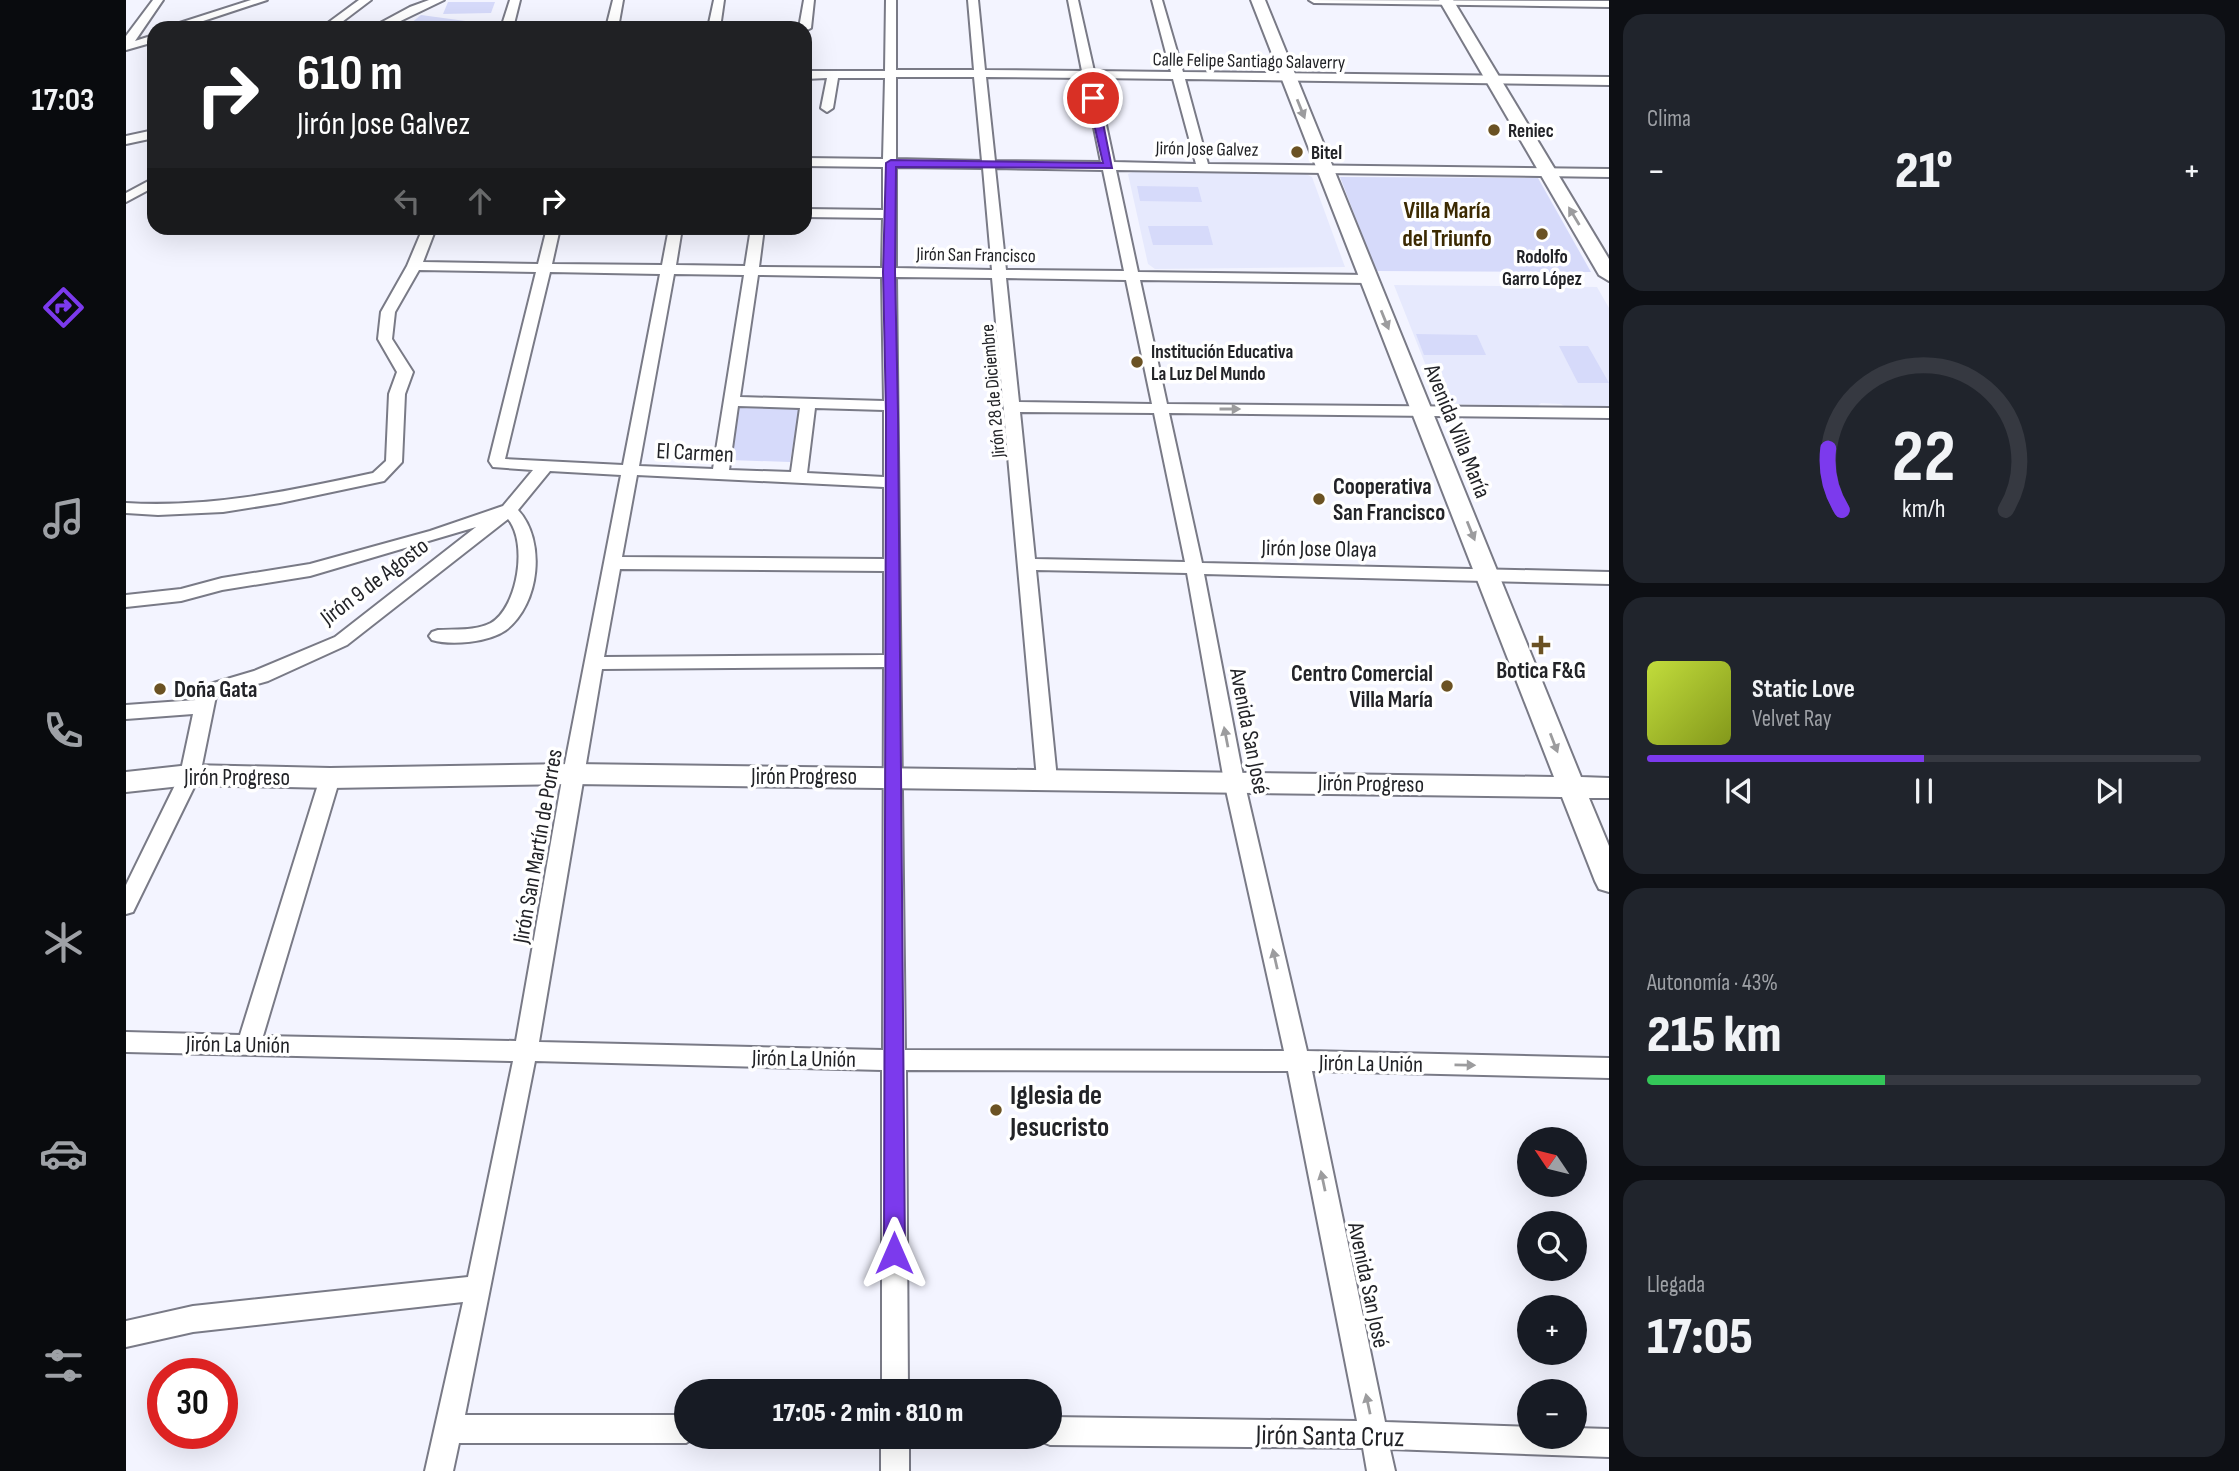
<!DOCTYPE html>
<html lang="es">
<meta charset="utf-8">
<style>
body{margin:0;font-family:"Sofia Sans Condensed",sans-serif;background:#20242c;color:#f1f3f6;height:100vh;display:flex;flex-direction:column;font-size:26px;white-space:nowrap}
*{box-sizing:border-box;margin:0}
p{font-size:23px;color:#9ea1a6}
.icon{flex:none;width:38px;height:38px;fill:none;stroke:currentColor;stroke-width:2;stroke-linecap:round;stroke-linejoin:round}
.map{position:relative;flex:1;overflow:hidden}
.sheet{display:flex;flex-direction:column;gap:14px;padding:14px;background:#0d0f14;width:630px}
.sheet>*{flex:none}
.banner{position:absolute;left:21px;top:21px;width:665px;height:214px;border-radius:21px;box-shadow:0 7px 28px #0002;background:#202124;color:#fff;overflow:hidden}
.needle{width:46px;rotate:305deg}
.controls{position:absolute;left:1391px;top:1127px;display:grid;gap:14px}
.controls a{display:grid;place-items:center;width:70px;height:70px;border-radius:50%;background:#171b24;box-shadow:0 7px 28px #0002;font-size:35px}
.speed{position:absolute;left:21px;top:1358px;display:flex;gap:14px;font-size:35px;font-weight:700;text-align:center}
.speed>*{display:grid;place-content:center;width:91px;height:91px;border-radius:50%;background:#171b24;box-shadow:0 7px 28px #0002;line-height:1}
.speed .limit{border:10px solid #d22;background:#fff;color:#111}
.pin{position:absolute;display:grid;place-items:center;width:60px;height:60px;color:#fff;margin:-30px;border:4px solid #fff;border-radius:50%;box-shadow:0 2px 7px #0007}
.me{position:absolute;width:77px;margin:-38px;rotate:0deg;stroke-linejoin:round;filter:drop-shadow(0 0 5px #0008)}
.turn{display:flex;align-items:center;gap:24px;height:147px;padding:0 35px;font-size:32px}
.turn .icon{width:91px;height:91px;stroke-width:2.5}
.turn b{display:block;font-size:49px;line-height:60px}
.lanes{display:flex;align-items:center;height:66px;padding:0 35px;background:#0003;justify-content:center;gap:35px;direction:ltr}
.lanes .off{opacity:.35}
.big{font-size:52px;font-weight:800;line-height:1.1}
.sheet .widget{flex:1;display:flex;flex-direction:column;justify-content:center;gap:10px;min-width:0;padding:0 24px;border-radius:21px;background:#20242c}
.sheet .dial{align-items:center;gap:0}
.dial svg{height:182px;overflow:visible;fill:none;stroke:#363941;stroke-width:7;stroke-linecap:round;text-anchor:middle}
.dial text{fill:#f1f3f6;stroke:none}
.song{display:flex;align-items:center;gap:21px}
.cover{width:84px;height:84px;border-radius:10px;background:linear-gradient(135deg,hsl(70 70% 55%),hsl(70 70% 35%))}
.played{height:7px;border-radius:4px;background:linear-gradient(90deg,#7c3aed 50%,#363941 50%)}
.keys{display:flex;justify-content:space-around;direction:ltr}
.heat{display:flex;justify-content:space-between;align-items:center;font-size:38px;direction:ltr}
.charge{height:10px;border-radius:5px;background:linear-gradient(90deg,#34c759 43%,#363941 0)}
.trip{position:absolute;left:548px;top:1379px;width:388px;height:70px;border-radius:35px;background:#171b24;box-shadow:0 7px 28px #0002;font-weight:800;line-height:70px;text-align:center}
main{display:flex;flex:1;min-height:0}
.dock{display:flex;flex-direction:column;width:126px;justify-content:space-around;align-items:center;background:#090b0e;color:#9ea1a6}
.dock .icon{width:49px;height:49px}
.dock .selected{color:#7c3aed}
.dock b{font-size:32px;color:#f1f3f6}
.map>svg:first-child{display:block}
.built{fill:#e6e9fd}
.green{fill:#d6dafa}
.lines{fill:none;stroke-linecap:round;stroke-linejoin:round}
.street-casing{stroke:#797a86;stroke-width:4}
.secondary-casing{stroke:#797a86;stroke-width:4}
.street{fill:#fff;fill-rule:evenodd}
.secondary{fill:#fff;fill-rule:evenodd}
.oneway{fill:#9c9c9e}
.route{fill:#7c3aed;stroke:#51269a;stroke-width:2}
.poi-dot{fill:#6b5223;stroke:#fff;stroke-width:2.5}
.labels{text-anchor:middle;stroke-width:7;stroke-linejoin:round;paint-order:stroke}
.far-street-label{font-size:19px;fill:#222327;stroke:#fff}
.far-poi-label{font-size:19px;font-weight:bold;fill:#222327;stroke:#fff;text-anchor:start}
.street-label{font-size:23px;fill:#222327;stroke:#fff}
.poi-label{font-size:23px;font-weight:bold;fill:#222327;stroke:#fff;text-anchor:start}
.far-district-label{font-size:24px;font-weight:bold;fill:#3c2a02;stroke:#fff}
.near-poi-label{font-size:28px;font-weight:bold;fill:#222327;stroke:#fff;text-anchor:start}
.near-street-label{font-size:28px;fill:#222327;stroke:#fff}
</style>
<main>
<nav class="dock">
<b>17:03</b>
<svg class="icon selected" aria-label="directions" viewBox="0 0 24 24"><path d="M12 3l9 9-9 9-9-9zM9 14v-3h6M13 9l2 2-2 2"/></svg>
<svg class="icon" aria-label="music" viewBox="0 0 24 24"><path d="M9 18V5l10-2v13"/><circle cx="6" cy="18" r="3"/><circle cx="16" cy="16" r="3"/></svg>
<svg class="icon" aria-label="phone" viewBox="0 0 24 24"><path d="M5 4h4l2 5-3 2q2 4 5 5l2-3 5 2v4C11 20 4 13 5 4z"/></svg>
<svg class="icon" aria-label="climate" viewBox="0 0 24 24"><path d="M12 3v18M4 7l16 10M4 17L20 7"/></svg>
<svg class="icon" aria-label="car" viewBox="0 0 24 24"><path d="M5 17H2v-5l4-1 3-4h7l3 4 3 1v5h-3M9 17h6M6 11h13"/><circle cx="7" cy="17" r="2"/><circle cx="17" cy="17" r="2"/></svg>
<svg class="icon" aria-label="filters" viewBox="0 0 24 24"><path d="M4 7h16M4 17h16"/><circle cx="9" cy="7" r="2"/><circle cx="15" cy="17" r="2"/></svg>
</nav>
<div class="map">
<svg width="1483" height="1471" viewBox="0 0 1483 1471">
<rect width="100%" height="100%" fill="#f3f4ff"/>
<!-- built -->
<g class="built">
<path d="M1007,172L1180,174L1186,177L1219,267L1029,269L1022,264L1002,174Z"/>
<path d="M1268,285L1471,287L1483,308V408L1440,407L1435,404L1415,403L1412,406L1315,404Z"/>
</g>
<!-- green -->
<g class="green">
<path d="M322,2H369L365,13L317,14Z"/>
<path d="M295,15L369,25L366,28H279Z"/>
<path d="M1214,177L1412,178L1465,272L1250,271Z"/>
<path d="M1011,186L1072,187L1076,202L1014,201Z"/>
<path d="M1022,226H1082L1087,245H1027Z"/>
<path d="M1290,334L1351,335L1360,355H1298Z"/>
<path d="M1433,346H1462L1483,383H1452Z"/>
<path d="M613,407L673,409L664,462L603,460Z"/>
</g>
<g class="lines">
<defs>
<g id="street">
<path d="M27,0H37L9,41L28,35V42L0,50V36Z"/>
<path d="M125,0H141L56,28H38Z"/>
<path d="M233,0H245L208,28H195Z"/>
<path d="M303,0H318L260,28H245L284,7Z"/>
<path d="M384,0H394L387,28H375Z"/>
<path d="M487,0H497L492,28H480Z"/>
<path d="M588,0H598L594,28H582Z"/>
<path d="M678,0H688L685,28L679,31V28H673Z"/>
<path d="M760,0H770V70H848L842,0H852L859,70L956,71L942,0H952L968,71L1045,72L1026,0H1036L1057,72L1483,77V85L1059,79L1082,164L1483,169V177L990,170L1012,272L1243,275L1250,279L1243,283L1014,280L1041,404L1483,408V418L1043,413L1076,563L1483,572V584L1078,574L1118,781L1181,1051L1483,1058V1078L1186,1071L1259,1422L1404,1427V1437H1449V1428L1483,1429V1457L1264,1449L1269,1471H1241L1237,1448L924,1445L914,1441L913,1437H924V1417L1231,1421L1162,1071L780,1070L782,1391H756V1070L409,1061L339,1415H560V1437H570L560,1443H333L327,1471H299L337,1302L67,1332L0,1347V1321L67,1306L342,1277L387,1061L0,1052V1032L114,1035L194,778L197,773L204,771L211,773L214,778L137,1036L390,1041L437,774L495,475L424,471L392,510C420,540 414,604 380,630C363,642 326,646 306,640L303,636L306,632L312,630C329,629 350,631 365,623C392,607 402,542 382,519L221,645L142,681L90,696L74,775L7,912L0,914V885L54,775L67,714L0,719V705L70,700L74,687L128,671L209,637L350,527L184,576L96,590L55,601L0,607V595L55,589L96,578L184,564L304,531L377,506L407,470L367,467L363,461L410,272L293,270L269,312L266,339L287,372L279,394L276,462L258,481L154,503L97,512L32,515L0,513V503C85,508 164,491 247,473L260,461L263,394L271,372L252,339L255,312L281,266L297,228H310L297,262L412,264L421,228H434L426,264L536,265L543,228H556L550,265L619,266L625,228H638L633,267L756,268L757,218L679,217V209L757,210V167L679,166V158L757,159L759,78H712L707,108L701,112L695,108L701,78L679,79V71H759ZM770,77H848L856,161L770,159ZM860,77L958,78L975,162L869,161ZM970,78L1047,79L1070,164L988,162ZM770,167L857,168L866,270L770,268ZM869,168L977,170L998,271L880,270ZM424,272L534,274L497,465L379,459ZM548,274L618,275L587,469L513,466ZM632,275L756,277L758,401L614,397ZM770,277L866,278L911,779L914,784L921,786L928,784L931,779L910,570L1061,573L1098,781L1158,1051L779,1050ZM880,278L1000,280L1026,404L893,402ZM612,406L674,408L665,472L603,470ZM689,408L758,410V477L681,473ZM894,412L1028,413L1059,562L909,559ZM511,475L758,487V559L496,557ZM494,569L758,571V655L478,657ZM758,667L757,1050L413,1042L476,669Z"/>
<path d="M1183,0L1483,1V7L1188,3Z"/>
<path d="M28,130V138L0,144V136Z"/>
<path d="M28,178V187L0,202V193Z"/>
<rect x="755" y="1437" width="28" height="34"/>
</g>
<g id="secondary">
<path d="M1125,0H1139L1455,777L1483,778V798H1463L1483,846V892L1473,889L1469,881L1436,797L447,784L204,788L64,785L0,792V772L64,765L204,768L447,764L1428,777Z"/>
<path d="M1313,0H1327L1483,259V281L1473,275Z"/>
</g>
</defs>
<!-- street casing -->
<use href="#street" class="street-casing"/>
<!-- secondary casing -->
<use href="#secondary" class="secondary-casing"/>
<!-- street -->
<use href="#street" class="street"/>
<!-- secondary -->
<use href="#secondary" class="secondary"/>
</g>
<!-- one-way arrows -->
<defs><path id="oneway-solid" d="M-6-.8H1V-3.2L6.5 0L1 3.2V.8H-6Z" transform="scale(1.75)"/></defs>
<g class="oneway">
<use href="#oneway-solid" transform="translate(1175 109) rotate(68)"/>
<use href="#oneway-solid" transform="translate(1448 216) rotate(-121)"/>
<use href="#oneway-solid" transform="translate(1259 320) rotate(68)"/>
<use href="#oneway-solid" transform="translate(1104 409)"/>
<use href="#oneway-solid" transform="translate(1345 531) rotate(68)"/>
<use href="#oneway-solid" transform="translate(1100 737) rotate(-101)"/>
<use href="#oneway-solid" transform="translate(1428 743) rotate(69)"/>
<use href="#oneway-solid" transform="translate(1149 959) rotate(-103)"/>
<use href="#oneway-solid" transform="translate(1339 1065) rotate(1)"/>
<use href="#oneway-solid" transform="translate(1197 1181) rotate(-102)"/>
<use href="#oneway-solid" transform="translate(1242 1404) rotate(-102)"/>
</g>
<!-- route -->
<path class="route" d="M967,95L972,98L986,168L770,167L769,272L772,413L779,1253L776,1260L768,1263L761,1260L758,1253L760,413L757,272L760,163L765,160L977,163L962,98Z"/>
<!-- markers -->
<g class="poi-dot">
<circle cx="1368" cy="130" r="7"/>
<circle cx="1171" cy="152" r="7"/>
<circle cx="1416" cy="234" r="7"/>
<circle cx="1011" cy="362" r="7"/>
<circle cx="1193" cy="499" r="7"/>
<path d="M1411.5 634.5h7v7h7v7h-7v7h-7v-7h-7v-7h7z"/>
<circle cx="1321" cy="686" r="7"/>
<circle cx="34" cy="689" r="7"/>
<circle cx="870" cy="1110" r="7"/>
</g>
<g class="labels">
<!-- far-street labels -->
<g class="far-street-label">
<text transform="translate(1123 60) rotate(1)" y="7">Calle Felipe Santiago Salaverry</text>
<text transform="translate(1081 148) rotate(1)" y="7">Jirón Jose Galvez</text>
<text transform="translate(850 254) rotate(1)" y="7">Jirón San Francisco</text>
<text transform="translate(866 391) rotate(-95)" y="7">Jirón 28 de Diciembre</text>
</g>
<!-- far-poi labels -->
<g class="far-poi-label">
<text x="1382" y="137">Reniec</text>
<text x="1185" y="159">Bitel</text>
<text x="1416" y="263" text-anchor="middle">Rodolfo<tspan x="1416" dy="22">Garro López</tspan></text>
<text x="1025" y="358">Institución Educativa<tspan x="1025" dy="22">La Luz Del Mundo</tspan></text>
</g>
<!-- street labels -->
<g class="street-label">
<text transform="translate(1332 431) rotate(68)" y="8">Avenida Villa María</text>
<text transform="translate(569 452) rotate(3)" y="8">El Carmen</text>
<text transform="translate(1193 548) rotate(1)" y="8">Jirón Jose Olaya</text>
<text transform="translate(248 581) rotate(-37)" y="8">Jirón 9 de Agosto</text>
<text transform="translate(1124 731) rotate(79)" y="8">Avenida San José</text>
<text x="678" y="784">Jirón Progreso</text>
<text x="111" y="785">Jirón Progreso</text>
<text transform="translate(1245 783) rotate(1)" y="8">Jirón Progreso</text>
<text transform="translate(411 846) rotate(-80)" y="8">Jirón San Martín de Porres</text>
<text transform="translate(112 1044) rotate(1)" y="8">Jirón La Unión</text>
<text transform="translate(678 1058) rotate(1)" y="8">Jirón La Unión</text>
<text transform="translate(1245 1063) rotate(1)" y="8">Jirón La Unión</text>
<text transform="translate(1243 1285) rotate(78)" y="8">Avenida San José</text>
</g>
<!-- poi labels -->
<g class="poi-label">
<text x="1207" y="494">Cooperativa<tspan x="1207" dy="26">San Francisco</tspan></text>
<text x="1415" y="678" text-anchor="middle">Botica F&amp;G</text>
<text x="1307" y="681" text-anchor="end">Centro Comercial<tspan x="1307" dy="26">Villa María</tspan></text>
<text x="48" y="697">Doña Gata</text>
</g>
<!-- far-district labels -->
<g class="far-district-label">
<text x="1321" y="218">Villa María<tspan x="1321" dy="28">del Triunfo</tspan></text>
</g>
<!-- near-poi labels -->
<g class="near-poi-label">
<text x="884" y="1104">Iglesia de<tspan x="884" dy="32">Jesucristo</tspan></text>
</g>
<!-- near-street labels -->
<g class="near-street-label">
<text transform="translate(1204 1435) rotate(1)" y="10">Jirón Santa Cruz</text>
</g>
</g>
</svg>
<div class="controls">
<a><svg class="needle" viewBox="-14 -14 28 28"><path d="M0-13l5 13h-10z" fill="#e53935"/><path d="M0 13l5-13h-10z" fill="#9ea1a6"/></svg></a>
<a><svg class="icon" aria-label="search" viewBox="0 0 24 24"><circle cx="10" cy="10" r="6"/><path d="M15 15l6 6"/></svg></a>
<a>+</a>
<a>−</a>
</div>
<div class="speed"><div class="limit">30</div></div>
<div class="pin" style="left:967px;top:98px;background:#d93025"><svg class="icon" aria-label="arrive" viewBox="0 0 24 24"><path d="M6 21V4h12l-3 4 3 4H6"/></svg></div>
<svg class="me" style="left:768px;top:1253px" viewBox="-20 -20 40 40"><path d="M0-17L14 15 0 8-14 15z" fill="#7c3aed" stroke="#fff" stroke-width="4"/></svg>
<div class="trip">17:05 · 2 min · 810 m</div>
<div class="banner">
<div class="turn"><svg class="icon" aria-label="right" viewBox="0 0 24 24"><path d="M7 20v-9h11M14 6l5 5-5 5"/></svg><div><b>610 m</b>Jirón Jose Galvez</div></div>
<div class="lanes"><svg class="icon off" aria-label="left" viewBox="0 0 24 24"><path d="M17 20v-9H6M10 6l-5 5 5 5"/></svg><svg class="icon off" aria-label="ahead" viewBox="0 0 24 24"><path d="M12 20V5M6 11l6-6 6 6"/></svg><svg class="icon" aria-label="right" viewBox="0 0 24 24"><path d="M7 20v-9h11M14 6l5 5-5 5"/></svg></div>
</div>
</div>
<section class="sheet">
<div class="widget"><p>Clima</p>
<div class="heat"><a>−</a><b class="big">21°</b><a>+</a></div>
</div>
<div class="widget dial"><svg viewBox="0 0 100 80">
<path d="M14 69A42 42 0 1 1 86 69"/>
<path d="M14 69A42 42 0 0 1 8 42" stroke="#7c3aed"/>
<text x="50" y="56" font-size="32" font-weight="700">22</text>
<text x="50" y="72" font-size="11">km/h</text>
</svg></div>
<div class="widget">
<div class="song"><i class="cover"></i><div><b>Static Love</b><p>Velvet Ray</p></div></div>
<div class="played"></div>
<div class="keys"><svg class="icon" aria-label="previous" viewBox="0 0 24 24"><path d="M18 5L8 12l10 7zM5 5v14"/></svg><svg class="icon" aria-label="pause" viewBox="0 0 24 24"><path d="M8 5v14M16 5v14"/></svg><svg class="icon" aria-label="next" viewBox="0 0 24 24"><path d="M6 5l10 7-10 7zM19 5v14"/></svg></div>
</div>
<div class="widget"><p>Autonomía · 43%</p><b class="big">215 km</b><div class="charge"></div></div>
<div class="widget"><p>Llegada</p><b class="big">17:05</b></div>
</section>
</main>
